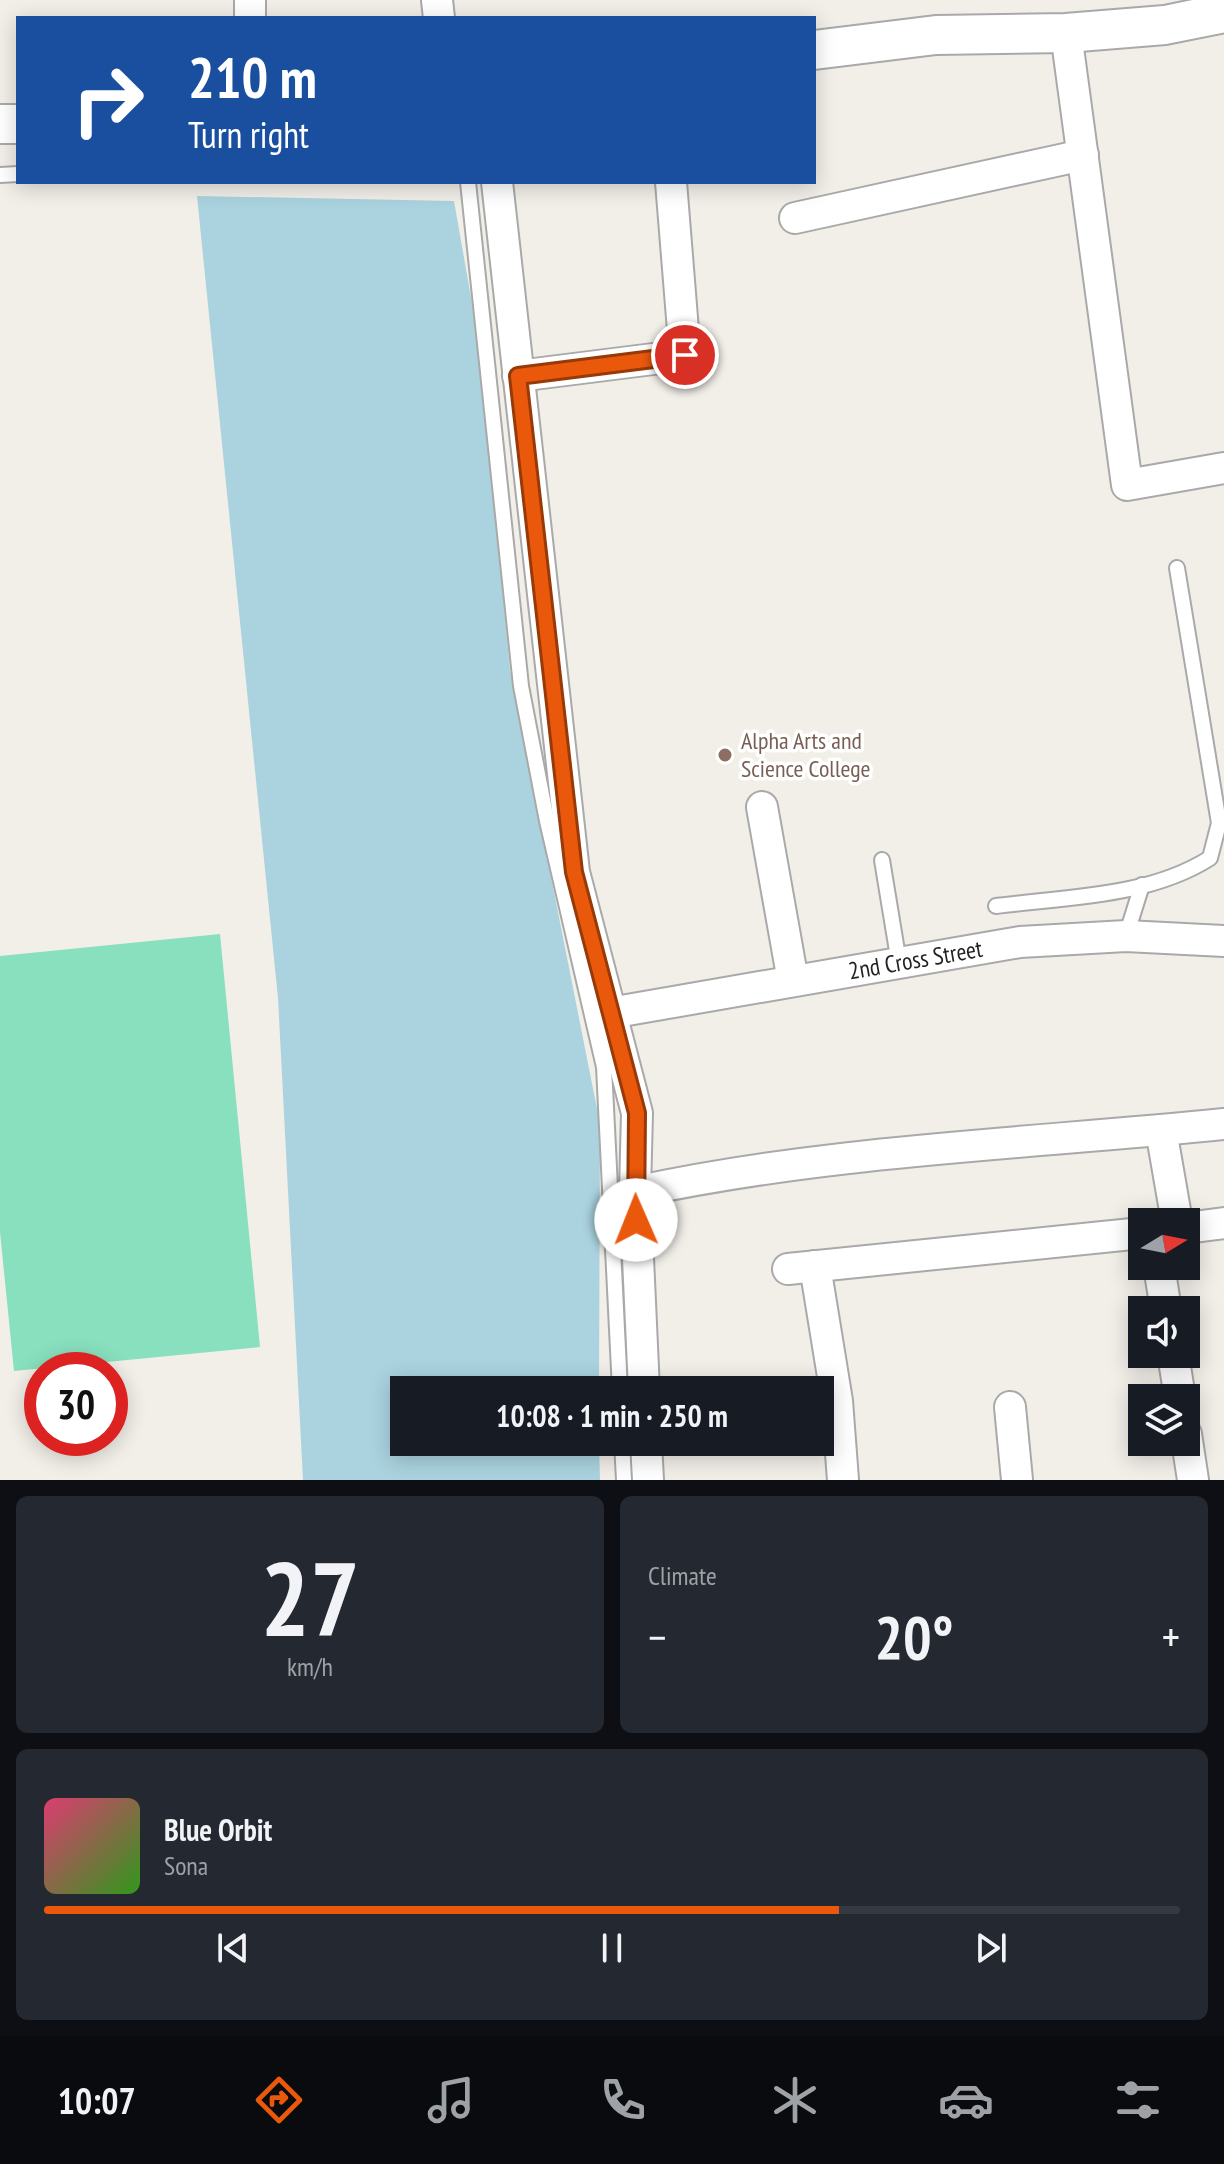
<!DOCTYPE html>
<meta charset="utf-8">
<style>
body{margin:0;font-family:"PT Sans Narrow",sans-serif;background:#242831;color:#f1f3f6;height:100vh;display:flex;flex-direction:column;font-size:30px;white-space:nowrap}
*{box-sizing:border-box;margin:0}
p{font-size:26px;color:#9ea1a6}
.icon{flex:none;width:44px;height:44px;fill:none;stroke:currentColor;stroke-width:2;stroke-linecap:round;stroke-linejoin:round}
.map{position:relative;height:1480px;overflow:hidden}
.side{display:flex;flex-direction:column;gap:16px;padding:16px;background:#0d0f14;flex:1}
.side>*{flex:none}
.guide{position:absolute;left:16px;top:16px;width:800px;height:168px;border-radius:0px;box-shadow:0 4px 20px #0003;background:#1a4fa0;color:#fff;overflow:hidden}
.needle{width:52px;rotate:80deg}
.buttons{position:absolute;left:1128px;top:1208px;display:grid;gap:16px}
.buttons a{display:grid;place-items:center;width:72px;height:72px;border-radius:0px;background:#171b24;box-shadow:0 4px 20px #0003;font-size:40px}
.speed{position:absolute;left:24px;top:1352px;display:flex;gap:16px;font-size:40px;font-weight:700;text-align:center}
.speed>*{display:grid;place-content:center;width:104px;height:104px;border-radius:50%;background:#171b24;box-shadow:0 4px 20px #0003;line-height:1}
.speed .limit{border:12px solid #d22;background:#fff;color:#111}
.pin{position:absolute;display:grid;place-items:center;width:68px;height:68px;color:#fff;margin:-34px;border:4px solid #fff;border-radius:50%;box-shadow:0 2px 8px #0007}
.me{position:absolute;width:88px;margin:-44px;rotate:359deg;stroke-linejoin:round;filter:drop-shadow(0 0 6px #0008)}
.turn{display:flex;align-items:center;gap:28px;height:168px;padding:0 40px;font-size:36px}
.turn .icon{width:104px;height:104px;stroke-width:2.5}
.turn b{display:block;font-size:56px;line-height:68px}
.big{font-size:60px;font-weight:600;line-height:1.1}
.side .card{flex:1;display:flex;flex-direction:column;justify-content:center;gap:12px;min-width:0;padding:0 28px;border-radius:12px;background:#242831}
.side .dial{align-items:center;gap:0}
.dial b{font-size:104px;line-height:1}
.song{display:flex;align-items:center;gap:24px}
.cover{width:96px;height:96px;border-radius:12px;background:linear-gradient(135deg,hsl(340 70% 55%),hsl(110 70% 35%))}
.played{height:8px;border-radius:4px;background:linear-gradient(90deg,#ea580c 70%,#363941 70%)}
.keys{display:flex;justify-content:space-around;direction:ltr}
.heat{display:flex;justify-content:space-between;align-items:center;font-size:44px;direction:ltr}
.side .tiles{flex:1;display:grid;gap:16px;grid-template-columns:1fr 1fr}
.card:last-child{grid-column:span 2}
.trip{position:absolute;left:390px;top:1376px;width:444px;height:80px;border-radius:0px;background:#171b24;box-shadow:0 4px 20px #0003;font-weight:600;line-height:80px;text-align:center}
.tab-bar{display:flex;height:128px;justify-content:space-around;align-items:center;background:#090b0e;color:#9ea1a6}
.tab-bar .icon{width:56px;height:56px}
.tab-bar .on{color:#ea580c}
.tab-bar b{font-size:36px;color:#f1f3f6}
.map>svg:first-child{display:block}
.pitch{fill:#88e0be}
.water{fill:#aad3df}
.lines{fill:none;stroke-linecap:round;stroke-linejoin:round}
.service-casing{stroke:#a9a9a9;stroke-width:18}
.minor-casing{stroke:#a9a9a9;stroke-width:34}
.tertiary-casing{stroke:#a9a9a9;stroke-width:42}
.service{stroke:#fff;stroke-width:14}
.minor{stroke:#fff;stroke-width:30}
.tertiary{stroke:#fff;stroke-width:38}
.route-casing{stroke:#983908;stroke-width:20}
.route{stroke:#ea580c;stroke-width:14}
.education-dot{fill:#8d6e63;stroke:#fff;stroke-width:3}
.labels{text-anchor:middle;stroke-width:7;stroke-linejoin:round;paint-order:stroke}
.education-label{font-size:24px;fill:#785e54;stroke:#fff;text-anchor:start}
.street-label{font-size:24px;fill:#222;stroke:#fff}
</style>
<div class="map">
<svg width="1224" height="1480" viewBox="0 0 1224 1480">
<rect width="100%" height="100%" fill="#f2efe9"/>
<!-- pitch -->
<path class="pitch" d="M220,934L260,1347L14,1371L0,1232V956Z"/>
<!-- water -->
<path class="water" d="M197,196L454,201L479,343L510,670L600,1124L599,1390H404V1442H599L600,1480H303L278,998Z"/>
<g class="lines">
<defs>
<g id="service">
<path d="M0,175L18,174"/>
<path d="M468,182L521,686L547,821L604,1067L620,1390"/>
<path d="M882,860L899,963"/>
<path d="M996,906C1066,897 1149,897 1210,858L1219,823L1177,568"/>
<path d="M1126,936L1142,885"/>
<path d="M622,1442L624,1480"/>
</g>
<g id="minor">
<path d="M250,0V18"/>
<path d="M437,0L439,18"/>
<path d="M1066,33L1127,485L1224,468"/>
<path d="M497,182L574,872L637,1113L635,1192L644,1390"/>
<path d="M795,218L1083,155"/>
<path d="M518,376L685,355L671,182"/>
<path d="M762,807L793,981"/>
<path id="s1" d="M610,1013L1020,942L1126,936L1224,941"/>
<path d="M1161,1130L1177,1222"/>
<path d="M635,1192C829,1150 1027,1144 1224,1124"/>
<path d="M1186,1228L1224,1223"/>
<path d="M815,1266L837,1401L843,1480"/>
<path d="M1159,1266L1166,1310"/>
<path d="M788,1269L1142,1233"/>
<path d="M1173,1354L1180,1398"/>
<path d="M1010,1407L1017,1480"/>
<path d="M1186,1434L1193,1480"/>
<path d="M646,1442L648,1480"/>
</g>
<g id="tertiary">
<path d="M814,50L936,35L1066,33L1165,25L1224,13"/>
<path d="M0,124H18"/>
</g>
</defs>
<!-- service casing -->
<use href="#service" class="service-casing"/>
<!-- minor casing -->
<use href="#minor" class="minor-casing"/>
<!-- tertiary casing -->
<use href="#tertiary" class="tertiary-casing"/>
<!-- service -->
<use href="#service" class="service"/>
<!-- minor -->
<use href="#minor" class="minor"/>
<!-- tertiary -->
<use href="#tertiary" class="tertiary"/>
</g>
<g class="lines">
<defs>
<path id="route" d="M636,1220L637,1113L574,872L518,376L685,355"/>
</defs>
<!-- route casing -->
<use href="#route" class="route-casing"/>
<!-- route -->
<use href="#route" class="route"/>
</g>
<!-- markers -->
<circle class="education-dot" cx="725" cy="755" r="8"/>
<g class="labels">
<!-- education labels -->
<g class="education-label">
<text x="741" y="749">Alpha Arts and<tspan x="741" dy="28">Science College</tspan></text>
</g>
<!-- street labels -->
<g class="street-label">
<text dy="8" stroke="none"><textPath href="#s1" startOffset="310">2nd Cross Street</textPath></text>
</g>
</g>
</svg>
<div class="buttons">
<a><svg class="needle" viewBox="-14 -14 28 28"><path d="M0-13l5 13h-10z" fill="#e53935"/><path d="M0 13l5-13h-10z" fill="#9ea1a6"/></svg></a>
<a><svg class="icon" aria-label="sound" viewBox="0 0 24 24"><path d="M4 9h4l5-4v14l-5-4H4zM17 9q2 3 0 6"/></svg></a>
<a><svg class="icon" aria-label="layers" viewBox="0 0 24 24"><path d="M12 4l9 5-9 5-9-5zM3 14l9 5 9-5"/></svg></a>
</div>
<div class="speed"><div class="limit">30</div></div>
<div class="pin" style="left:685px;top:355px;background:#d93025"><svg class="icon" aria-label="arrive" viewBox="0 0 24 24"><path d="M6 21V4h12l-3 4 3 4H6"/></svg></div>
<svg class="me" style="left:636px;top:1220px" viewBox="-20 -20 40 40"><circle r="19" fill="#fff"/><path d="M0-13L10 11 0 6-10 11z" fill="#ea580c"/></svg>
<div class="trip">10:08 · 1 min · 250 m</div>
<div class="guide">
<div class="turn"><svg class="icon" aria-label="right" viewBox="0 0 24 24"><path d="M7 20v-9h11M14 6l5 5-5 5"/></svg><div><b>210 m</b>Turn right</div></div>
</div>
</div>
<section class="side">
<div class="tiles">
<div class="card dial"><b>27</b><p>km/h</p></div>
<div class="card"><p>Climate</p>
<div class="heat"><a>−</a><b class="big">20°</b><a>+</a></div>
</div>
<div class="card">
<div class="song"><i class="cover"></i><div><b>Blue Orbit</b><p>Sona</p></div></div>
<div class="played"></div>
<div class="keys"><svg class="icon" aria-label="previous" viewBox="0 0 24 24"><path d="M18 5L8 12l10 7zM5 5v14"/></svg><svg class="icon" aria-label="pause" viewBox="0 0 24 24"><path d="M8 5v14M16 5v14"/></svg><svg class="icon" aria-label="next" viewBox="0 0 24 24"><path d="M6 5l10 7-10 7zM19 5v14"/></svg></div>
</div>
</div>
</section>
<nav class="tab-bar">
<b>10:07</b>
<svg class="icon on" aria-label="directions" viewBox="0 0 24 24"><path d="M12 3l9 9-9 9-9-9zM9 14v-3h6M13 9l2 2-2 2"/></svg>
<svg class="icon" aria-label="music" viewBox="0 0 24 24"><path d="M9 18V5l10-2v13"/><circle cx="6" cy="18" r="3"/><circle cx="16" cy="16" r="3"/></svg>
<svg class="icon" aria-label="phone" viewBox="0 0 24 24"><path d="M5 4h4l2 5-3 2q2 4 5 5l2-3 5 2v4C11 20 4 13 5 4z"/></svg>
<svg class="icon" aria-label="climate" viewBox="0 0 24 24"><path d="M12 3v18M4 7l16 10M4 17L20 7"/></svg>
<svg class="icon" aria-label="car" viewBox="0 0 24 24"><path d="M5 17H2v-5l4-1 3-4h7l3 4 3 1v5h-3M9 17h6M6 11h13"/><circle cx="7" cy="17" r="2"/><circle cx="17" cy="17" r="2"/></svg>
<svg class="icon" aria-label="filters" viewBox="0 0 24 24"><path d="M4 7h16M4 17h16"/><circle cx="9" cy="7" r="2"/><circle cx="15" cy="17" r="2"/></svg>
</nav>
